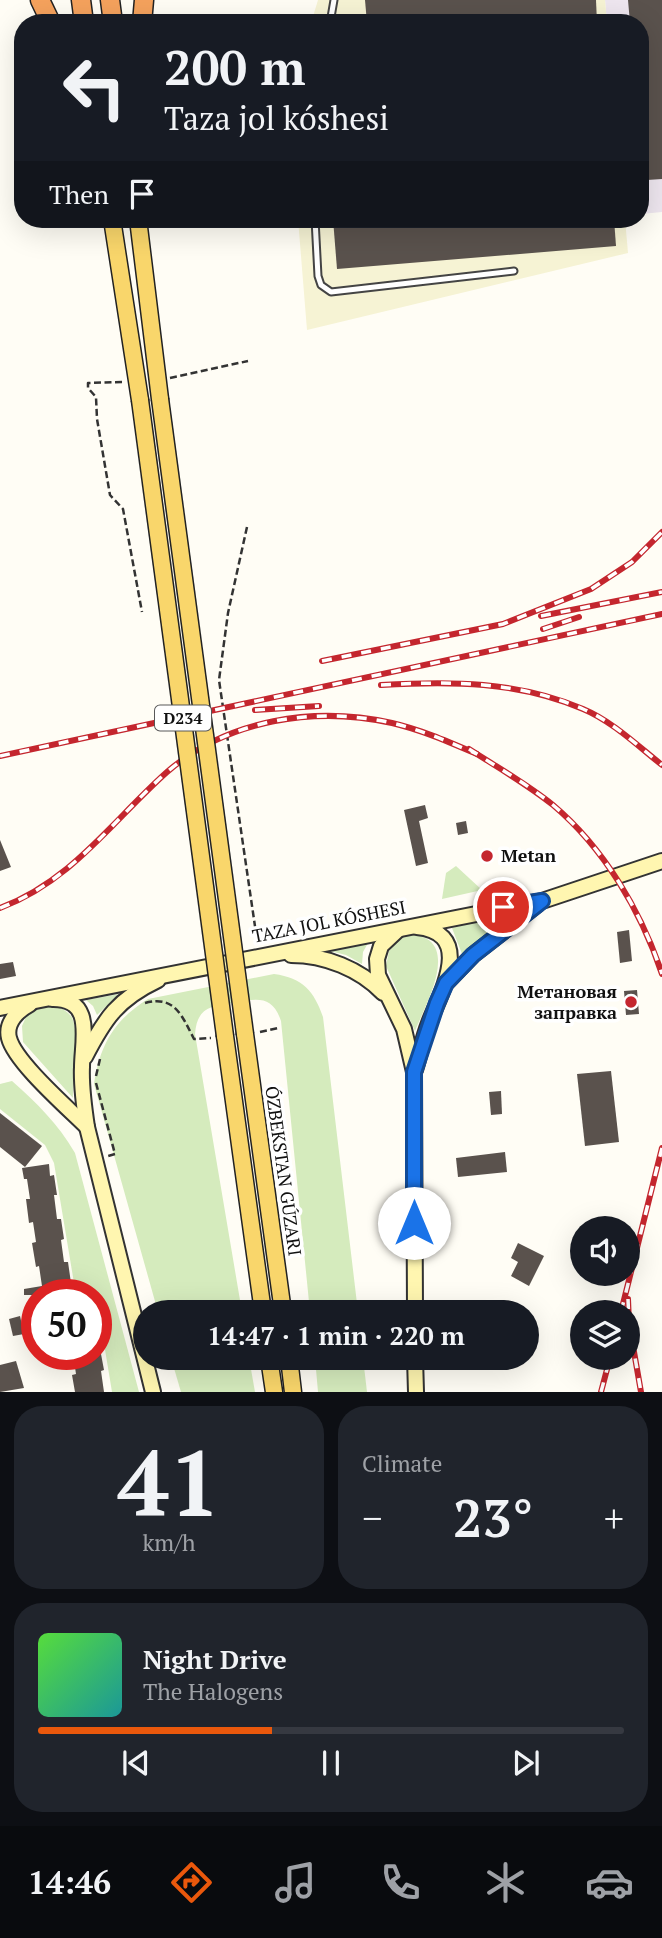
<!DOCTYPE html>
<meta charset="utf-8">
<style>
body{margin:0;font-family:"PT Serif",serif;background:#20242c;color:#f1f3f6;height:100vh;display:flex;flex-direction:column;font-size:26px;white-space:nowrap}
*{box-sizing:border-box;margin:0}
p{font-size:23px;color:#9ea1a6}
.icon{flex:none;width:38px;height:38px;fill:none;stroke:currentColor;stroke-width:2;stroke-linecap:round;stroke-linejoin:round}
.map{position:relative;height:1392px;overflow:hidden}
.side{display:flex;flex-direction:column;gap:14px;padding:14px;background:#0d0f14;flex:1}
.side>*{flex:none}
.top-card{position:absolute;left:14px;top:14px;width:635px;height:214px;border-radius:28px;box-shadow:0 7px 28px #0002;background:#171b24;color:#f1f3f6;overflow:hidden}
.fabs{position:absolute;left:570px;top:1216px;display:grid;gap:14px}
.fabs a{display:grid;place-items:center;width:70px;height:70px;border-radius:50%;background:#171b24;box-shadow:0 7px 28px #0002;font-size:35px}
.speed{position:absolute;left:21px;top:1279px;display:flex;gap:14px;font-size:35px;font-weight:700;text-align:center}
.speed>*{display:grid;place-content:center;width:91px;height:91px;border-radius:50%;background:#171b24;box-shadow:0 7px 28px #0002;line-height:1}
.speed .limit{border:10px solid #d22;background:#fff;color:#111}
.pin{position:absolute;display:grid;place-items:center;width:60px;height:60px;color:#fff;margin:-30px;border:4px solid #fff;border-radius:50%;box-shadow:0 2px 7px #0007}
.me{position:absolute;width:77px;margin:-38px;rotate:0deg;stroke-linejoin:round;filter:drop-shadow(0 0 5px #0008)}
.turn{display:flex;align-items:center;gap:24px;height:147px;padding:0 35px;font-size:32px}
.turn .icon{width:91px;height:91px;stroke-width:2.5}
.turn b{display:block;font-size:49px;line-height:60px}
.then{display:flex;align-items:center;height:66px;padding:0 35px;background:#0003;gap:14px;font-size:26px}
.big{font-size:52px;font-weight:800;line-height:1.1}
.side .widget{flex:1;display:flex;flex-direction:column;justify-content:center;gap:10px;min-width:0;padding:0 24px;border-radius:28px;background:#20242c}
.side .dial{align-items:center;gap:0}
.dial b{font-size:91px;line-height:1}
.song{display:flex;align-items:center;gap:21px}
.cover{width:84px;height:84px;border-radius:10px;background:linear-gradient(135deg,hsl(110 70% 55%),hsl(180 70% 35%))}
.played{height:7px;border-radius:4px;background:linear-gradient(90deg,#ea580c 40%,#363941 40%)}
.keys{display:flex;justify-content:space-around;direction:ltr}
.heat{display:flex;justify-content:space-between;align-items:center;font-size:38px;direction:ltr}
.side .tiles{flex:1;display:grid;gap:14px;grid-template-columns:1fr 1fr}
.widget:last-child{grid-column:span 2}
.trip{position:absolute;left:133px;top:1300px;width:406px;height:70px;border-radius:35px;background:#171b24;box-shadow:0 7px 28px #0002;font-weight:800;line-height:70px;text-align:center}
.tab-bar{display:flex;height:112px;justify-content:space-around;align-items:center;background:#090b0e;color:#9ea1a6}
.tab-bar .icon{width:49px;height:49px}
.tab-bar .selected{color:#ea580c}
.tab-bar b{font-size:32px;color:#f1f3f6}
.map>svg:first-child{display:block}
.industrial{fill:#eee6ef}
.farmland{fill:#f6f3d4}
.green{fill:#d5ebbd}
.building{fill:#5a524d}
.lines{fill:none;stroke-linecap:round;stroke-linejoin:round}
.lane-casing{stroke:#444;stroke-width:9}
.secondary-casing{stroke:#333;stroke-width:18}
.primary-casing{stroke:#222;stroke-width:19}
.highway-casing{stroke:#222;stroke-width:21}
.path{stroke:#333;stroke-width:2.5;stroke-dasharray:7 3.5;stroke-linecap:butt}
.lane{stroke:#fff;stroke-width:5}
.secondary{stroke:#fff6b0;stroke-width:14}
.primary{stroke:#f9d66b;stroke-width:16}
.highway{stroke:#f5a25d;stroke-width:18}
.rail-casing{stroke:#c4262e;stroke-width:6}
.rail{stroke:#fff;stroke-width:3.5;stroke-dasharray:10;stroke-linecap:butt}
.primary-bridge-casing{stroke:#222;stroke-width:19;stroke-linecap:butt}
.primary-bridge{stroke:#f9d66b;stroke-width:16}
.route-casing{stroke:#114b97;stroke-width:18}
.route{stroke:#1a73e8;stroke-width:12}
.poi-dot{fill:#c4262e;stroke:#fff;stroke-width:2.5}
.labels{text-anchor:middle;stroke-width:7;stroke-linejoin:round;paint-order:stroke}
.shield{fill:#fff;stroke:#585858;stroke-width:2}
.shield-label{font-size:16px;font-weight:bold;fill:#111}
.poi-label{font-size:18px;font-weight:bold;fill:#111;stroke:#fff;text-anchor:start}
.street-label{font-size:18px;fill:#111;stroke:#fff}
</style>
<div class="map">
<svg width="662" height="1392" viewBox="0 0 662 1392">
<rect width="100%" height="100%" fill="#fffdf5"/>
<!-- industrial -->
<path class="industrial" d="M605,0H662V212L641,214L640,23H607Z"/>
<!-- farmland -->
<g class="farmland">
<path d="M318,0H605L607,23H311Z"/>
<path d="M298,219H625L628,253L307,330Z"/>
</g>
<!-- green -->
<g class="green">
<path d="M456,866L482,890L442,899L446,873Z"/>
<path d="M510,914L462,954L452,928Z"/>
<path d="M415,934C419,936 427,938 430,941C452,960 423,1010 415,1031L386,966L389,951L401,937Z"/>
<path d="M368,943L363,952L362,964L346,955L330,951Z"/>
<path d="M274,974C303,978 314,991 323,1017L358,1312H310L281,1021C272,994 256,999 232,1003C210,1006 197,1008 195,1034L242,1312H158L94,1084C100,1045 114,1020 148,999Z"/>
<path d="M119,994L97,1015L93,1006L86,1000Z"/>
<path d="M42,1004C52,1005 64,1007 71,1016C80,1028 73,1081 73,1098L23,1042L22,1026L29,1010Z"/>
<path d="M12,1081C37,1103 58,1124 75,1153L139,1392H112L96,1295L74,1283L54,1163L45,1145L0,1109V1084Z"/>
<path d="M171,1358H249L255,1392H181Z"/>
<path d="M315,1358H363L367,1392H318Z"/>
</g>
<!-- building -->
<g class="building">
<path d="M365,0H596L597,23H367Z"/>
<path d="M628,0H662V179L647,180L640,122V23H630Z"/>
<path d="M333,219H614L616,246L337,269Z"/>
<path d="M425,805L428,818L419,821L428,863L416,866L404,810Z"/>
<path d="M466,821L468,833L458,835L456,823Z"/>
<path d="M0,840L11,867L0,871Z"/>
<path d="M629,930L632,961L620,963L617,932Z"/>
<path d="M13,962L16,976L0,979V964Z"/>
<path d="M637,990L639,1014L626,1015L624,991Z"/>
<path d="M611,1071L619,1142L585,1146L577,1074Z"/>
<path d="M501,1091L502,1114L491,1115L489,1092Z"/>
<path d="M0,1113L42,1146L25,1167L0,1147Z"/>
<path d="M505,1152L507,1172L458,1177L456,1158Z"/>
<path d="M49,1164L50,1176L54,1175L57,1195H54L57,1219H61L64,1239L61,1240L64,1262H68L71,1283L67,1284L69,1295H24V1289L42,1286L39,1266L36,1267L32,1243L36,1242L33,1222L29,1223L26,1199H30L27,1179H24L22,1168Z"/>
<path d="M518,1243L544,1256L529,1286L511,1276L518,1262L511,1258Z"/>
<path d="M20,1316L24,1334L13,1336L9,1319Z"/>
<path d="M73,1354H101L104,1370L101,1371L104,1392H75L72,1375L76,1374Z"/>
<path d="M16,1361L24,1388L0,1392V1365Z"/>
</g>
<g class="lines">
<defs>
<g id="lane">
<path d="M330,23L334,0"/>
<path d="M315,219L318,276L321,285L331,292L514,271"/>
</g>
<g id="secondary">
<path d="M398,930L381,946L377,959L378,975L404,1029L414,1072L415,1312"/>
<path d="M291,955C325,955 360,969 383,993"/>
<path d="M447,982L473,955L538,904"/>
<path d="M52,999C95,998 82,1040 82,1067C81,1087 84,1107 87,1127L153,1392"/>
<path d="M30,1004C19,1010 5,1022 9,1038C15,1062 68,1108 87,1127"/>
<path d="M0,1008L542,901L662,861"/>
<path d="M85,1057C105,1018 118,999 158,980"/>
<path d="M415,1070C420,1054 423,1038 429,1023C441,992 475,933 417,927"/>
<path d="M415,1358L416,1392"/>
</g>
<g id="primary">
<path d="M112,219L140,400"/>
<path d="M138,219L160,399"/>
<path d="M245,1034L283,1312"/>
<path d="M225,1036L263,1312"/>
<path d="M269,1358L274,1392"/>
<path d="M289,1358L293,1392"/>
</g>
<g id="highway">
<path d="M40,0L51,23"/>
<path d="M81,0L84,23"/>
<path d="M110,0L113,23"/>
<path d="M142,23L144,0"/>
</g>
</defs>
<!-- lane casing -->
<use href="#lane" class="lane-casing"/>
<!-- secondary casing -->
<use href="#secondary" class="secondary-casing"/>
<!-- primary casing -->
<use href="#primary" class="primary-casing"/>
<!-- highway casing -->
<use href="#highway" class="highway-casing"/>
<!-- path -->
<g class="path">
<path d="M170,378L248,361"/>
<path d="M122,382L88,383V388L96,397L97,419L110,495L123,509L142,612"/>
<path d="M247,527L228,613L219,680L257,940"/>
<path d="M145,1003C175,995 182,1016 194,1039L211,1038"/>
<path d="M260,1032L278,1028"/>
<path d="M96,1076L100,1059"/>
<path d="M96,1083L115,1154L108,1156"/>
</g>
<!-- lane -->
<use href="#lane" class="lane"/>
<!-- secondary -->
<use href="#secondary" class="secondary"/>
<!-- primary -->
<use href="#primary" class="primary"/>
<!-- highway -->
<use href="#highway" class="highway"/>
<defs>
<g id="rail">
<path d="M541,616L662,592"/>
<path d="M543,629L579,617"/>
<path d="M322,661L503,624L591,589L632,562L662,532"/>
<path d="M381,685C450,681 518,681 583,709C612,721 638,746 662,765"/>
<path d="M255,710L319,706"/>
<path d="M469,749C497,767 527,784 553,805C604,848 641,911 662,974"/>
<path d="M0,756L662,614"/>
<path d="M0,908C72,881 112,821 167,772C228,719 315,706 392,723C422,730 449,742 477,754"/>
<path d="M628,1299L629,1323L641,1392"/>
<path d="M621,1312L662,1148"/>
<path d="M601,1392L610,1358"/>
</g>
</defs>
<!-- rail casing -->
<use href="#rail" class="rail-casing"/>
<!-- rail -->
<use href="#rail" class="rail"/>
<defs>
<g id="primary-bridge">
<path d="M160,399L245,1034"/>
<path d="M140,400L225,1036"/>
</g>
</defs>
<!-- primary-bridge casing -->
<use href="#primary-bridge" class="primary-bridge-casing"/>
<!-- primary-bridge -->
<use href="#primary-bridge" class="primary-bridge"/>
</g>
<g class="lines">
<defs>
<path id="route" d="M414,1223V1072L437,1003L446,983L473,955L542,901L503,907"/>
</defs>
<!-- route casing -->
<use href="#route" class="route-casing"/>
<!-- route -->
<use href="#route" class="route"/>
</g>
<!-- markers -->
<g class="poi-dot">
<circle cx="487" cy="856" r="7"/>
<circle cx="631" cy="1002" r="7"/>
</g>
<g class="labels">
<!-- shield labels -->
<rect class="shield" x="155" y="705.5" width="56" height="25" rx="5"/>
<g class="shield-label">
<text x="183" y="724">D234</text>
</g>
<!-- poi labels -->
<g class="poi-label">
<text x="501" y="862">Metan</text>
<text x="617" y="998" text-anchor="end">Метановая<tspan x="617" dy="21">заправка</tspan></text>
</g>
<!-- street labels -->
<g class="street-label">
<text transform="translate(329 922) rotate(-11)" y="6">TAZA JOL KÓSHESI</text>
<text transform="translate(283 1171) rotate(82)" y="6">ÓZBEKSTAN GÚZARI</text>
</g>
</g>
</svg>
<div class="fabs">
<a><svg class="icon" aria-label="sound" viewBox="0 0 24 24"><path d="M4 9h4l5-4v14l-5-4H4zM17 9q2 3 0 6"/></svg></a>
<a><svg class="icon" aria-label="layers" viewBox="0 0 24 24"><path d="M12 4l9 5-9 5-9-5zM3 14l9 5 9-5"/></svg></a>
</div>
<div class="speed"><div class="limit">50</div></div>
<div class="pin" style="left:503px;top:907px;background:#d93025"><svg class="icon" aria-label="arrive" viewBox="0 0 24 24"><path d="M6 21V4h12l-3 4 3 4H6"/></svg></div>
<svg class="me" style="left:414px;top:1223px" viewBox="-20 -20 40 40"><circle r="19" fill="#fff"/><path d="M0-13L10 11 0 6-10 11z" fill="#1a73e8"/></svg>
<div class="trip">14:47 · 1 min · 220 m</div>
<div class="top-card">
<div class="turn"><svg class="icon" aria-label="left" viewBox="0 0 24 24"><path d="M17 20v-9H6M10 6l-5 5 5 5"/></svg><div><b>200 m</b>Taza jol kóshesi</div></div>
<div class="then">Then<svg class="icon" aria-label="arrive" viewBox="0 0 24 24"><path d="M6 21V4h12l-3 4 3 4H6"/></svg></div>
</div>
</div>
<section class="side">
<div class="tiles">
<div class="widget dial"><b>41</b><p>km/h</p></div>
<div class="widget"><p>Climate</p>
<div class="heat"><a>−</a><b class="big">23°</b><a>+</a></div>
</div>
<div class="widget">
<div class="song"><i class="cover"></i><div><b>Night Drive</b><p>The Halogens</p></div></div>
<div class="played"></div>
<div class="keys"><svg class="icon" aria-label="previous" viewBox="0 0 24 24"><path d="M18 5L8 12l10 7zM5 5v14"/></svg><svg class="icon" aria-label="pause" viewBox="0 0 24 24"><path d="M8 5v14M16 5v14"/></svg><svg class="icon" aria-label="next" viewBox="0 0 24 24"><path d="M6 5l10 7-10 7zM19 5v14"/></svg></div>
</div>
</div>
</section>
<nav class="tab-bar">
<b>14:46</b>
<svg class="icon selected" aria-label="directions" viewBox="0 0 24 24"><path d="M12 3l9 9-9 9-9-9zM9 14v-3h6M13 9l2 2-2 2"/></svg>
<svg class="icon" aria-label="music" viewBox="0 0 24 24"><path d="M9 18V5l10-2v13"/><circle cx="6" cy="18" r="3"/><circle cx="16" cy="16" r="3"/></svg>
<svg class="icon" aria-label="phone" viewBox="0 0 24 24"><path d="M5 4h4l2 5-3 2q2 4 5 5l2-3 5 2v4C11 20 4 13 5 4z"/></svg>
<svg class="icon" aria-label="climate" viewBox="0 0 24 24"><path d="M12 3v18M4 7l16 10M4 17L20 7"/></svg>
<svg class="icon" aria-label="car" viewBox="0 0 24 24"><path d="M5 17H2v-5l4-1 3-4h7l3 4 3 1v5h-3M9 17h6M6 11h13"/><circle cx="7" cy="17" r="2"/><circle cx="17" cy="17" r="2"/></svg>
</nav>
